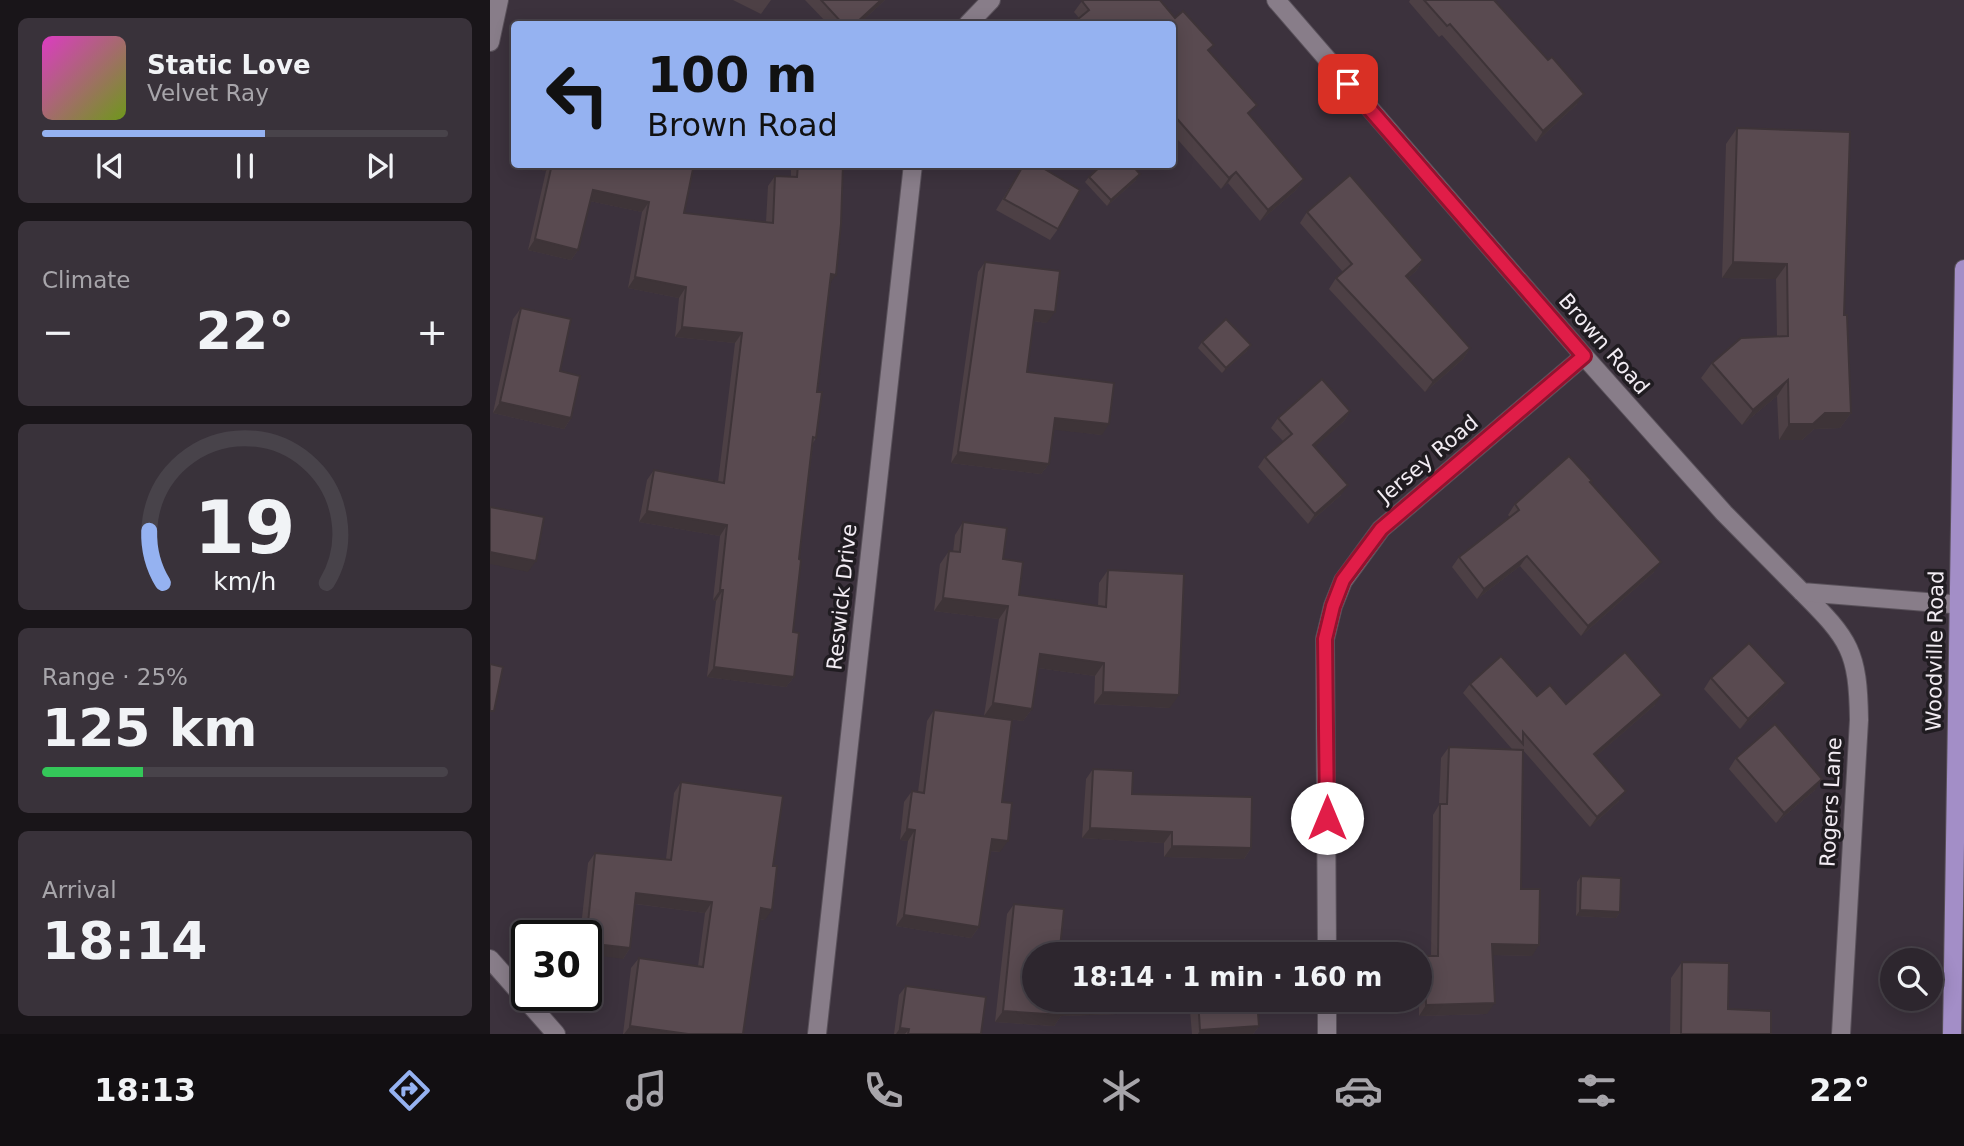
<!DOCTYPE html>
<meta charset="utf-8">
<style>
body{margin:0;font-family:"DejaVu Sans",sans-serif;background:#39323a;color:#f1f3f6;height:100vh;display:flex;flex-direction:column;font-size:26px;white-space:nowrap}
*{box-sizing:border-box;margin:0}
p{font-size:23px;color:#a7a5aa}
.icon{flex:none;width:38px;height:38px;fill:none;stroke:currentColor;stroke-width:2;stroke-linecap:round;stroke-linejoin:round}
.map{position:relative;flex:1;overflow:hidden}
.drawer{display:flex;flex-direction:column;gap:18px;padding:18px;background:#191519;width:490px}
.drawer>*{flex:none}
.hud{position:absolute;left:21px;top:21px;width:665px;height:147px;border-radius:7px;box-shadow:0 4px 18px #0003,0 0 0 2px #48434a;background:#95b2f1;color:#111;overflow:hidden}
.buttons{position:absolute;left:1390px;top:948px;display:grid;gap:14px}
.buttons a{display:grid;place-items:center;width:63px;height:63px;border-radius:50%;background:#2d262e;box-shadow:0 4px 18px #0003,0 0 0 2px #48434a;font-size:35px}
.speed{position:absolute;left:21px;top:920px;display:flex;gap:14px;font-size:35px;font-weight:700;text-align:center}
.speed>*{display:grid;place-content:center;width:91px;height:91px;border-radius:50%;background:#2d262e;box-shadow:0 4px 18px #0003,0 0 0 2px #48434a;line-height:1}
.speed .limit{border:4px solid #111;border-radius:10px;background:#fff;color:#111}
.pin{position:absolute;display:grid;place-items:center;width:60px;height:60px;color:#fff;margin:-30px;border-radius:14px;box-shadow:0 4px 10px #0006}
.me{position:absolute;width:77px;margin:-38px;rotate:0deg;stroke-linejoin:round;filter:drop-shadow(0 0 5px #0008)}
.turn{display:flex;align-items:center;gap:24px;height:147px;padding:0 21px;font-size:32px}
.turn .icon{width:91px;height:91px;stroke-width:2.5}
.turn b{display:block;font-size:49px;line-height:60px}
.big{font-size:52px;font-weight:700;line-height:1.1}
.drawer .widget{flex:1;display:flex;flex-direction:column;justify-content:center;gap:10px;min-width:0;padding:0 24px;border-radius:10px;background:#39323a}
.drawer .dial{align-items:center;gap:0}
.dial svg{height:182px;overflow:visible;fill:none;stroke:#48434a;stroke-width:7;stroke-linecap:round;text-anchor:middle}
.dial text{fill:#f1f3f6;stroke:none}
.song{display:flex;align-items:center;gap:21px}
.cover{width:84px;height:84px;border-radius:10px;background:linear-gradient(135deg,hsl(310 70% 55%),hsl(80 70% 35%))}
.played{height:7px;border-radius:4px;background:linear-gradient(90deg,#95b2f1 55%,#48434a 55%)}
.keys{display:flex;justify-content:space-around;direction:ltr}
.heat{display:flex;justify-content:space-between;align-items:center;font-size:38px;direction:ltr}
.charge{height:10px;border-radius:5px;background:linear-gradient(90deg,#34c759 25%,#48434a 0)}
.trip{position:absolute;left:532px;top:942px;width:410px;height:70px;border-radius:35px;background:#2d262e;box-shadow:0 4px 18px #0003,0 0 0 2px #48434a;font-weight:700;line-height:70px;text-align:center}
.tabs{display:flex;height:112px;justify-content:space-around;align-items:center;background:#120f12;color:#a7a5aa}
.tabs .icon{width:49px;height:49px}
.tabs .selected{color:#95b2f1}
.tabs b{font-size:32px;color:#f1f3f6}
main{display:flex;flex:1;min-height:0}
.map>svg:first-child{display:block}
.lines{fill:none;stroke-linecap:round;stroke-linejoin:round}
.minor-casing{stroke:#59515a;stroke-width:20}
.tertiary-casing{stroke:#59515a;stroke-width:20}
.primary-casing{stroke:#59515a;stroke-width:20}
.minor{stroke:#887d89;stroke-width:18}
.tertiary{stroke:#887d89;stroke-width:18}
.primary{stroke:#a38ec7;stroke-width:18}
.wall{fill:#4d4045}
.shaded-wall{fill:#3e3438}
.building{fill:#594a50;stroke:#3e3438;stroke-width:2}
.route-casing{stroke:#92132f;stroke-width:18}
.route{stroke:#e11d48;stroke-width:12}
.labels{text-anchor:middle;stroke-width:7;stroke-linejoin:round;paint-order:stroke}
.street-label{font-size:21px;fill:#f2ecf3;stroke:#201c21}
</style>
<main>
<section class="drawer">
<div class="widget">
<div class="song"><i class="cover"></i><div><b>Static Love</b><p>Velvet Ray</p></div></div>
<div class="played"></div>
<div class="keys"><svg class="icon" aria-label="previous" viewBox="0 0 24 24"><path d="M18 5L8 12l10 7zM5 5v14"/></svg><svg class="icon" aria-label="pause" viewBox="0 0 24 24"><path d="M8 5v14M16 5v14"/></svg><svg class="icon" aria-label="next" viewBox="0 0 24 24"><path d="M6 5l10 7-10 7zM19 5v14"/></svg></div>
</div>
<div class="widget"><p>Climate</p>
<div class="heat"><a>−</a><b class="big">22°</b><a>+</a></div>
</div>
<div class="widget dial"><svg viewBox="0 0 100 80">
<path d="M14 69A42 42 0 1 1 86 69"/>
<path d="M14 69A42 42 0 0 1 8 46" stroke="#95b2f1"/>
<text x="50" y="56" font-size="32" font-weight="700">19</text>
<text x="50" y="72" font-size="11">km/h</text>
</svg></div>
<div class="widget"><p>Range · 25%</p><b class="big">125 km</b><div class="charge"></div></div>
<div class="widget"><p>Arrival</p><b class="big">18:14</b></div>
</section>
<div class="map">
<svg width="1474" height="1034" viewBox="0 0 1474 1034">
<rect width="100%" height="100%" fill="#3c323d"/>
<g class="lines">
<defs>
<g id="minor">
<path d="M478,24L501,0"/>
<path d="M0,42L9,0"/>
<path d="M1312,592C1360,640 1368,651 1369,720L1351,1034"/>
<path d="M837,954L835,639L843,606L853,581L891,529L1094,356"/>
<path d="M0,959L66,1034"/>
<path d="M327,1034L423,164"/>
<path d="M837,1034V999"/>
</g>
<path id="tertiary" d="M786,0L1094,356L1234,513L1312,592L1474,605"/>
<path id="primary" d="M1462,1034L1474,269"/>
</defs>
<!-- minor casing -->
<use href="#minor" class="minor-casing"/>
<!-- tertiary casing -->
<use href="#tertiary" class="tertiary-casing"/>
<!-- primary casing -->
<use href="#primary" class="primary-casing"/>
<!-- minor -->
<use href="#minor" class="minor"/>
<!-- tertiary -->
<use href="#tertiary" class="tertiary"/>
<!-- primary -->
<use href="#primary" class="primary"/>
</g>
<!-- wall -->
<g class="wall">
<path d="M243,0H281L271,14Z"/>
<path d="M315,0H395L369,24H338Z"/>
<path d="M920,0H1004L1087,104L1046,142L952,35L949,37L919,2Z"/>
<path d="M592,1L685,18L719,52L759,115L814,179L806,190L770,221L738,183L731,189L682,133V24L589,18L584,12Z"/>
<path d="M1247,128L1354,315L1361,413L1350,428L1324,429L1312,440H1289L1287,396L1252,425L1211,378L1222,363L1287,336L1286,279L1232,278L1236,144Z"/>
<path d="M43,164H179L194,213L276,222L278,186L285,176L301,177V164H353L327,392L326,438L323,443L309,559L303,632L304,677L296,687L217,677L226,601L223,600L230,536L149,522L157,480L164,470L228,482L245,343L185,337L189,298L138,288L152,212L100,201L88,250L81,260L38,250L56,171L42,168Z"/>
<path d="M534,164L568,229L560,240L506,210Z"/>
<path d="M599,177L646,180L617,206L595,182Z"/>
<path d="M817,212L933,260L926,271L918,278L980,348L973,359L935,392L839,289L846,278L853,272L810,223Z"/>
<path d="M495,262L557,323L544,321L537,372L612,435L563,429L559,464L551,474L461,463L488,272Z"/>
<path d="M31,308L70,371L81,418L74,429L3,413L23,319Z"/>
<path d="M712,342L757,351L732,373L708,348Z"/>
<path d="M860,411L854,421L824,447L851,495L818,524L768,467L775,457L793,441L781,428L788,418Z"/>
<path d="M1101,483L1164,572L1091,636L1030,566L987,599L962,567L969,557L1020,517L1018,515L1025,504Z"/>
<path d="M473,522L513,559L529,595L608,606L609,583L618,570L680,708L604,704L605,676L548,668L542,709L533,721L494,716L509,619L444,611L450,564L459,551L463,552L465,535Z"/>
<path d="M1221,678L1288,694L1250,729L1214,689Z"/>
<path d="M980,684L1047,696L1076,704L1165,705L1106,756L1129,801L1100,827L1033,750L1031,889L1042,956L1003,955L997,1014L929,1016V964L935,956H941L943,815L949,805L951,758L959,747L1022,749L973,693Z"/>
<path d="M444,710L512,802L510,852L500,851L489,927L481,938L406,926L418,841L410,840L414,802L422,791L428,792L437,721Z"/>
<path d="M1246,758L1325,790L1286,823L1239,769Z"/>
<path d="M603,769L642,794L761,848L754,859L674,857V843L592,838L596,779Z"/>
<path d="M191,782L275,920L269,919L253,1034H133L141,968L149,958L208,966L215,913L145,904L140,948L133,959L96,936H90L98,863L105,853L176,859L184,793Z"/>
<path d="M1091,876L1130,912L1126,918L1086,916L1087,882Z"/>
<path d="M524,904L570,948L636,1003L628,1014L571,1016L564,1026L505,1022L517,914Z"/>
<path d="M1192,962L1238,1009L1281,1034H1180L1181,978Z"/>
<path d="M416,986L491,1034H404L409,995Z"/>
<path d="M699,999H767L769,1026L763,1034H702Z"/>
</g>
<!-- shaded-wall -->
<g class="shaded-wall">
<path d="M391,0H395L369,24H365Z"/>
<path d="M1094,94L1087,104L1046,142L1053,131Z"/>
<path d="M44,164H61L56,171L42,168Z"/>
<path d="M746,172L738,183L731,189L739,178Z"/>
<path d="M650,174L646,180L617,206L621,200Z"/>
<path d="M814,179L806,190L770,221L778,210Z"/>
<path d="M103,190L159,202L152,212L95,200Z"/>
<path d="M45,239L88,250L81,260L38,250Z"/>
<path d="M933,260L926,271L908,287L916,276Z"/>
<path d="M1243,262L1297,264L1286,279L1232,278Z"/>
<path d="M341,274L346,275L339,285Z"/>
<path d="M145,277L196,287L189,298L138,288Z"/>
<path d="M545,310L565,312L557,323L537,320Z"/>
<path d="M192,327L252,333L245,343L185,337Z"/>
<path d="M761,345L757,351L732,373L736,368Z"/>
<path d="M980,348L973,359L935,392L943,381Z"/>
<path d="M1298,380L1287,396L1252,425L1263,410Z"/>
<path d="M10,402L81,418L74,429L3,413Z"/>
<path d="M860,411L854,421L816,455L823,445Z"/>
<path d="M1335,413H1361L1350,428L1324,429L1312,440H1289L1299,424Z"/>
<path d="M565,418L619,424L612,435L557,429Z"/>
<path d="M468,452L559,464L551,474L461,463Z"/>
<path d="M858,485L851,495L818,524L825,514Z"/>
<path d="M157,511L237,525L230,536L149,522Z"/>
<path d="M0,552L46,561L38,572L0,564Z"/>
<path d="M1037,556L1030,566L987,599L994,589Z"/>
<path d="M1171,562L1164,572L1091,636L1098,626Z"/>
<path d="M230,590H233L226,601L223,600Z"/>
<path d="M453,598L518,606L509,619L444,611Z"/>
<path d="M550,654L614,663L605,676L541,667Z"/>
<path d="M224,667L304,677L296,687L217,677Z"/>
<path d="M1296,683L1288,694L1250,729L1258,719Z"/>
<path d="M613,692L689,695L680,708L604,704Z"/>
<path d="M1172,695L1165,705L1097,764L1104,754Z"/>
<path d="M503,703L542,709L533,721L494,716Z"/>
<path d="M1332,779L1325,790L1286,823L1294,813Z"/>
<path d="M1136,791L1129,801L1100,827L1107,817Z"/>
<path d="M600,828L682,832L674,843L592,838Z"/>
<path d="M417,829L425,830L418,841L410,840Z"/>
<path d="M502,839L518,841L510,852L494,850Z"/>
<path d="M682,846L761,848L754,859L674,857Z"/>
<path d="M146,893L222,902L215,913L139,903Z"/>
<path d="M271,908L282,910L275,920L264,918Z"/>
<path d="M1090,910L1130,912L1126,918L1086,916Z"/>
<path d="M414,915L489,927L481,938L406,926Z"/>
<path d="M96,943L140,948L133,959L96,954Z"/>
<path d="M1002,944L1049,945L1042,956L995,955Z"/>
<path d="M636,1003L628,1014L571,1016L564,1026L505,1022L513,1011L572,1005Z"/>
<path d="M1005,1003L997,1014L929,1016L936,1005Z"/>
<path d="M140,1026L198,1034H134Z"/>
<path d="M769,1026L763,1034H708L710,1030Z"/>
<path d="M410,1028L419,1029L415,1034H406Z"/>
</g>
<!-- building -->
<g class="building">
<path d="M331,0H391L365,24H353Z"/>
<path d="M594,0H670L685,18L693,11L724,45L718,50L767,105L758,113L814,179L778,210L746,172L739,178L682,113V24H582L599,10L592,1Z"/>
<path d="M934,0H1004L1058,60L1062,57L1094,94L1053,131L960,24L957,26Z"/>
<path d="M1247,128L1360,132L1354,315H1357L1361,413H1335L1323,424H1299L1298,380L1263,410L1222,363L1251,338L1298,336L1297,264L1243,262Z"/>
<path d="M62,164H179L203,169L194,213L283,223L285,176L307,177L308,164H353L351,224L346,275L341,274L327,392H332L326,438L323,437L309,559L311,560L303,632L309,633L304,677L224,667L233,590H230L237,525L157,511L164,470L234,483L252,333L192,327L196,287L145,277L159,202L103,190L88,250L45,239Z"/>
<path d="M534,164H546L590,190L568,229L514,199Z"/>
<path d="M613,164H641L650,174L621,200L599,177Z"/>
<path d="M860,175L933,260L916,276L980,348L943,381L846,278L862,264L817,212Z"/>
<path d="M495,262L570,271L565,312L545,310L537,372L624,383L619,424L565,418L559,464L468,452Z"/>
<path d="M31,308L81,319L70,371L90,376L81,418L10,402Z"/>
<path d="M736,319L761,345L736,368L712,342Z"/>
<path d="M832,379L860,411L823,445L858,485L825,514L775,457L802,434L788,418Z"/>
<path d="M1079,456L1102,481L1100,482L1171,562L1098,626L1037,556L994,589L969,557L1029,510L1025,504Z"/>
<path d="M0,507L54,517L46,561L0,552Z"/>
<path d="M473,522L517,528L513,559L533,562L529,595L616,607L618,570L694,574L689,695L613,692L614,663L550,654L542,709L503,703L518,606L453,598L459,551L470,552Z"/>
<path d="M1259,643L1296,683L1258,719L1221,678Z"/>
<path d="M1135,652L1172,695L1104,754L1136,791L1107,817L1033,732V744L980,684L1011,656L1047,696L1060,685L1076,704Z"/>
<path d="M0,664L13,667L4,711H0Z"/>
<path d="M444,710L522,720L512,802L522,803L518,841L502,839L489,927L414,915L425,830L417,829L422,791L434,793Z"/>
<path d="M1285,724L1332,779L1294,813L1246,758Z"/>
<path d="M959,747L1033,750L1031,889H1050L1049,945L1002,944L1005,1003L936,1005L935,956H948L950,804H957Z"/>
<path d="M603,769L643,771L642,794L762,797L761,848L682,846V832L600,828Z"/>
<path d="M191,782L293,796L283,866H287L282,910L271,908L253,1034H198L140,1026L149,958L213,967L222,902L146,893L140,948L96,943L105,853L181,860Z"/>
<path d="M1091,876L1131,878L1130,912L1090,910Z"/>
<path d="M524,904L574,909L570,948L633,946L634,954H544V999H636V1003L572,1005V1015L513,1011Z"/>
<path d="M1192,962L1239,963L1238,1009L1281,1011V1034H1191Z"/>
<path d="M416,986L496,997L491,1034H418L419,1029L410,1028Z"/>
<path d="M708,999H767L769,1026L710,1030Z"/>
</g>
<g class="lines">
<defs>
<path id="route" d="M837,818L835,639L843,606L853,580L891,529L1094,356L858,84"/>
</defs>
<!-- route casing -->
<use href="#route" class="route-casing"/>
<!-- route -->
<use href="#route" class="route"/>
</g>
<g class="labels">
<!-- street labels -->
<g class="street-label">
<text transform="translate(1114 344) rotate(49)" y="7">Brown Road</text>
<text transform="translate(938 459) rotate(-40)" y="7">Jersey Road</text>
<text transform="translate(352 597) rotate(-84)" y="7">Reswick Drive</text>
<text transform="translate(1445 651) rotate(-89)" y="7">Woodville Road</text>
<text transform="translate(1341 802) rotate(-87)" y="7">Rogers Lane</text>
</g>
</g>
</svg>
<div class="buttons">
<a><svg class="icon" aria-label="search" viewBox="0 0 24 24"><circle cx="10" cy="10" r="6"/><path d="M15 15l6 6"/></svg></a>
</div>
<div class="speed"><div class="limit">30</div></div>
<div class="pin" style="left:858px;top:84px;background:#d93025"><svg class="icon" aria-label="arrive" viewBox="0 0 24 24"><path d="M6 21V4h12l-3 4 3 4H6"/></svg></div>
<svg class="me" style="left:837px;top:818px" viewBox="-20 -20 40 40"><circle r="19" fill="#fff"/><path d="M0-13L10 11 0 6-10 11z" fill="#e11d48"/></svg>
<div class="trip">18:14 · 1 min · 160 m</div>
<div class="hud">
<div class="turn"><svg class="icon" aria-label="left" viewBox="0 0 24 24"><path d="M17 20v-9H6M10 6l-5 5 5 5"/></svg><div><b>100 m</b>Brown Road</div></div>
</div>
</div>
</main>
<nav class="tabs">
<b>18:13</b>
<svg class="icon selected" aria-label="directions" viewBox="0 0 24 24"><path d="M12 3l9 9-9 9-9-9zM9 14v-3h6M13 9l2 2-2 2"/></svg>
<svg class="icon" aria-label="music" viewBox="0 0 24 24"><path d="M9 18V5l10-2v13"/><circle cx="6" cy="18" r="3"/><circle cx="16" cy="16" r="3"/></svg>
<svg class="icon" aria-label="phone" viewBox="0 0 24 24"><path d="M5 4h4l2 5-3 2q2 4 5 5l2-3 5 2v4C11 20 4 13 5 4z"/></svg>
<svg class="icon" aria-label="climate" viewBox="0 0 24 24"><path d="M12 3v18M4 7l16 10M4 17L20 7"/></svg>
<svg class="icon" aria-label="car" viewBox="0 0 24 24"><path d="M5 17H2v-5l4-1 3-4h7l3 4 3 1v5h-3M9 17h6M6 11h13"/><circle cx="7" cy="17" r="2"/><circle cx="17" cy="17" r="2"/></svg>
<svg class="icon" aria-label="filters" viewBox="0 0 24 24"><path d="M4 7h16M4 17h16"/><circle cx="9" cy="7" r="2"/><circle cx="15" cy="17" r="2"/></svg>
<b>22°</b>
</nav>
